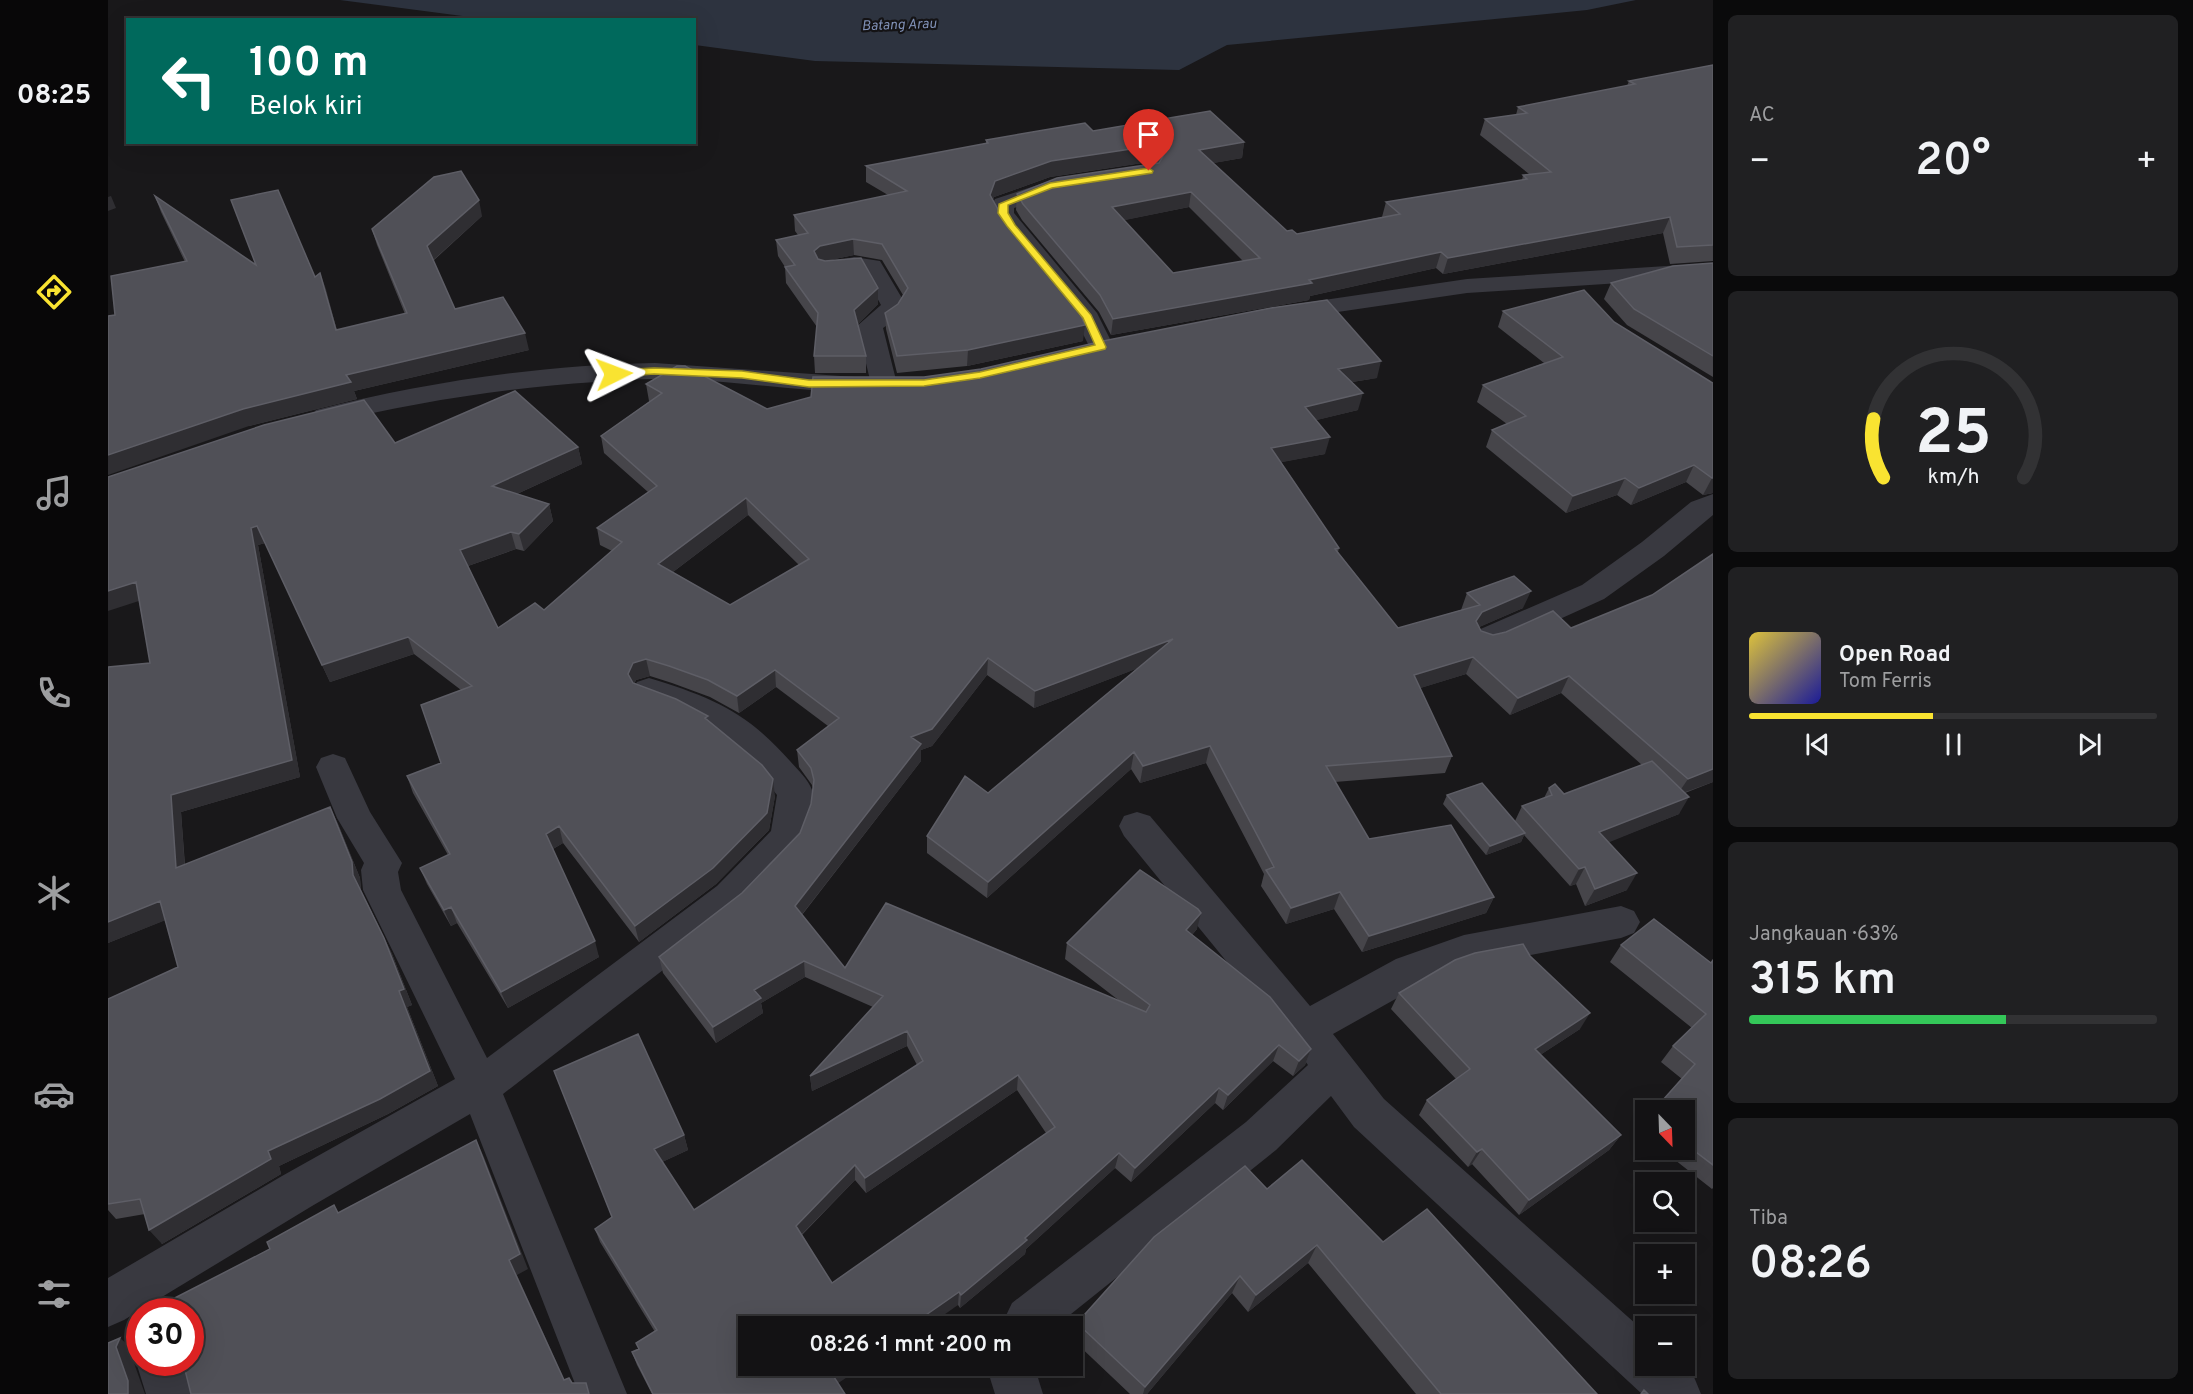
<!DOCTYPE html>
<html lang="id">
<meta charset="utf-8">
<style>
body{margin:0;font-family:Overpass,sans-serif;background:#202022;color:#f1f3f6;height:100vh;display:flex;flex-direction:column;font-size:22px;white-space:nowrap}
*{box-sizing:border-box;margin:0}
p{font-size:20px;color:#9d9ea0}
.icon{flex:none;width:33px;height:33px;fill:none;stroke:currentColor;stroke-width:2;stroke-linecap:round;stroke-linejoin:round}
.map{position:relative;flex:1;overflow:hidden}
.side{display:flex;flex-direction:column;gap:15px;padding:15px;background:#0a0a0b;width:480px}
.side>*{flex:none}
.top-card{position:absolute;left:18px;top:18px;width:570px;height:126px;border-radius:0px;box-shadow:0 6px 24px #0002,0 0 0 2px #323234;background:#00695c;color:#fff;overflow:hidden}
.needle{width:39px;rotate:157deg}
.fabs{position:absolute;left:1527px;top:1100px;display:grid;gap:12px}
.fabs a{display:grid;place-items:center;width:60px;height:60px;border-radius:0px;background:#131214;box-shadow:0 6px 24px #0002,0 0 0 2px #323234;font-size:30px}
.speed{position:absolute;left:18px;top:1298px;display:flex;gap:12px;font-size:30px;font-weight:700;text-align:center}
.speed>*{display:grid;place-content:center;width:78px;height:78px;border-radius:50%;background:#131214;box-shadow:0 6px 24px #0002,0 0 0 2px #323234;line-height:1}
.speed .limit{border:9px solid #d22;background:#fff;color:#111}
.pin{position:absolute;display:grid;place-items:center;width:51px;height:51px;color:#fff;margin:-62px -26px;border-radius:50% 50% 50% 0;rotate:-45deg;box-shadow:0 0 6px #0007}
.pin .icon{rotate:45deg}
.me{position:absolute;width:66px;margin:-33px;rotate:87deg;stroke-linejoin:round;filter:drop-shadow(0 0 4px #0008)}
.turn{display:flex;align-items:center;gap:21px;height:126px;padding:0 24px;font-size:27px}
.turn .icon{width:78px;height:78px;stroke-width:2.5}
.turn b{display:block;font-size:42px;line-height:51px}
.big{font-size:45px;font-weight:600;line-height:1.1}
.side .tile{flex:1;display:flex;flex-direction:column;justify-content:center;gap:9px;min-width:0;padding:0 21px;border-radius:9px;background:#202022}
.side .dial{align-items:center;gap:0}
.dial svg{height:156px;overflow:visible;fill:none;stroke:#323234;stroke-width:7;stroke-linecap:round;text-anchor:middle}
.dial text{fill:#f1f3f6;stroke:none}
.song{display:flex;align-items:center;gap:18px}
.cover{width:72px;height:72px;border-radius:9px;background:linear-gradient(135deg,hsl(50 70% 55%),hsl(240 70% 35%))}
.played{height:6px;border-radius:3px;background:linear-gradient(90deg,#f9e331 45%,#323234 45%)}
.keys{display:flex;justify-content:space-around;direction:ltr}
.heat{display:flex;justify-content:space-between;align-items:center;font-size:33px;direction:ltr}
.charge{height:9px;border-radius:4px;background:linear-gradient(90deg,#34c759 63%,#323234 0)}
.trip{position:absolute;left:630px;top:1316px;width:345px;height:60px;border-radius:0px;background:#131214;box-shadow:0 6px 24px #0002,0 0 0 2px #323234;font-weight:600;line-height:60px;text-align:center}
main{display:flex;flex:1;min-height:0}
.tabs{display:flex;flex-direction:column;width:108px;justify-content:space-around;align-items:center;background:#080708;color:#9d9ea0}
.tabs .icon{width:42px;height:42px}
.tabs .active{color:#f9e331}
.tabs b{font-size:27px;color:#f1f3f6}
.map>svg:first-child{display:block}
.water{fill:#2d333f}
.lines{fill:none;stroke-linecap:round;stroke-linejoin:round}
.street{fill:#393940;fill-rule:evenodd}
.wall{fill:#46454a;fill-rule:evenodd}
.shaded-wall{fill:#2f2e32}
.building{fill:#505057;stroke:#5e5e66;stroke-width:1.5;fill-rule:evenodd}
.route{fill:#f9e331;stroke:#a29420;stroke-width:1.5}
.labels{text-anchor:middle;stroke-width:4.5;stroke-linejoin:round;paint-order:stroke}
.far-water-label{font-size:14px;font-style:italic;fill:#8091b7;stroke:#141315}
</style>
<main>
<nav class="tabs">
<b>08:25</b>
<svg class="icon active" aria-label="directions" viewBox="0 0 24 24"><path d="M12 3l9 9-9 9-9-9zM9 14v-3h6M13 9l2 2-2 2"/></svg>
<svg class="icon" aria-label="music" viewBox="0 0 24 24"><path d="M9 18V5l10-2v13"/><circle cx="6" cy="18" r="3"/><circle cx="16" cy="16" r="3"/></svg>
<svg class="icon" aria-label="phone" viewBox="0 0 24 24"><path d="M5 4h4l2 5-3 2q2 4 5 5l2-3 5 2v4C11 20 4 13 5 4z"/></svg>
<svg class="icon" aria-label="climate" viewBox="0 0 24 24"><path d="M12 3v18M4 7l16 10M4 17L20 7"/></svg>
<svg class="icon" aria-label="car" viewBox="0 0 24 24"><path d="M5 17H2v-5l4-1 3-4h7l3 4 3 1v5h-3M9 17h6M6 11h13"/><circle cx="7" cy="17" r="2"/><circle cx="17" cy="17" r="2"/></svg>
<svg class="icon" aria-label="filters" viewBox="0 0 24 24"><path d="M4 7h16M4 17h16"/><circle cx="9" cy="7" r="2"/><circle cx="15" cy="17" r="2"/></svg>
</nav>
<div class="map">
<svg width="1605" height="1394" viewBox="0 0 1605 1394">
<rect width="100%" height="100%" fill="#19181a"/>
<!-- water -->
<path class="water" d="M232,0H1528L1479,10L1119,45L1071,70L707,61L587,45L586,20H385Z"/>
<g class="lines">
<!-- street -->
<g class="street">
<path d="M951,178L959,180L962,185L959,190L906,208V213L989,313L1006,347L1002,352L993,355L984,352L968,320L884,213V204L887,199Z"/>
<path d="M746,257L772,261L798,305L788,319L775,328L789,384L785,390L776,392L767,390L763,384L749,326L773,305L755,272C741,271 727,278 713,274L709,269L713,264Z"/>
<path d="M1605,263V277L1359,293L1182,319L1173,317L1170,312L1173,307L1182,305L1359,279Z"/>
<path d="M547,363L747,377L756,379L760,385L756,391L747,393C680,390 614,379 547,379C527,379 508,381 488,382C396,388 307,402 218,424L208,422L204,416L208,410C319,382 433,365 547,363Z"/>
<path d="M1605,494V515L1556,556L1496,599L1390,647L1379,650L1368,647L1363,639L1368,631L1474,585L1534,542L1583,502Z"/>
<path d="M541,678C603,697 638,711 682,761C689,769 700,779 704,790C709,806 699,834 692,848L635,908L395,1094L519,1394H471L362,1114L204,1206L16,1320L0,1327V1278L174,1176L347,1079L255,890L253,870L256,863L229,818L208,767L213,758L225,754L237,758L262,812L294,863L290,872L293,890L379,1058L609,886L663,831L669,795L665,790C621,736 595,719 529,698L525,690L529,682Z"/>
<path d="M1029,812L1042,816L1202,1006L1288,959L1356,935L1513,906L1526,911L1532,922L1526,933L1513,938L1358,967L1316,983L1225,1034L1276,1099L1538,1333V1365H1573L1586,1377L1593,1394H1534L1246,1127L1223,1096L1168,1150L948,1326H893L904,1303L1138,1122L1200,1065L1159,1011L1016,836L1011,826L1016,816Z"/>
<path d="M32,1355V1362H76L86,1394H38L28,1362Z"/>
<path d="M878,1365H926L935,1394H887Z"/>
</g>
</g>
<!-- wall -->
<g class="wall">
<path d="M1605,65V261L1562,264L1555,233L1335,274L1328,268L1202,296L1201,300L1003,335L991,312L914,220L908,210L909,194L1047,163L1041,162L942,177L886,197L885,200L891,211L975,341L859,366L789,373L778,329L777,313L790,304L795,295L774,260L746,255L717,261L770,304L750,324L758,356V373H707L706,356L709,327L678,283L677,267L670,256L668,240L690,235L687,231L686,215L780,195L758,182V166L878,144V140L985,131L1136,142L1134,158L1105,163L1179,231L1189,234L1274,217L1278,202L1414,180L1415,175L1421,174L1372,135L1377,119L1408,115L1410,107L1519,86L1521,81ZM1081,207L1135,261L1065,273L1016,220Z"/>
<path d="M47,196L147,265L207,277L212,273L229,330L297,314L269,245L264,229L374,216L325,261L347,309L421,350L246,391L249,399L141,426L7,315L77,262L53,212Z"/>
<path d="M1605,263V377L1519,325L1496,299L1503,283Z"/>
<path d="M1395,311L1506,322L1603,382L1605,383V493L1595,495L1578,482L1523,505L1509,495L1458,513L1378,447L1384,430L1399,424L1369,402L1375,385L1436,363L1390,327Z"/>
<path d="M1269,378L1244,382L1250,410L1208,420L1217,454L1173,462L1231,548L1230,552L1290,628L1353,610L1359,593L1415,608L1371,627L1373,631L1385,635L1398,632L1445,611L1605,782L1577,793L1571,814L1500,842L1519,890L1477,906L1468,884L1462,886L1416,835L1413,842L1378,855L1335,804L1339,795L1407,821L1414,806L1436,798L1441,788L1456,794L1534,765L1453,693L1402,715L1358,674L1312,688L1344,756L1337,773L1227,782L1261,839L1386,897L1378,913L1254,952L1226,909L1178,924L1153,886L1156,874L1098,763L1032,783L1023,769L879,898L819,853V836L880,793L1030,668L926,708L879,675L824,746L813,750V761L694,915L737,968L1013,1002L957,959L959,943L1089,929L1084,935L1203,1049L1197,1065L1185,1076L1165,1061L1115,1110L1107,1103L1023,1182L1007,1168L918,1249L917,1254L852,1308L850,1305L640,1326L730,1383L737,1394H544L529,1365L524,1352L531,1349L528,1343L547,1332L492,1242L487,1229L504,1217L446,1071L576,1135L580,1150L554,1162L586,1210L809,1065L799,1046L704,1091L702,1076L765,1007L697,977L653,1003L655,1013L608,1043L555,973L551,957L634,893L692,833L703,804L705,788L704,785L691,767L689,750L720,726L668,687L631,713L602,697L564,683L542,676L528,680L526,684L601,722L667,796L661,830L608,884L531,942L455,843L445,849L491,957L400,1008L349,923L343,926L319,884L312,868L340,855L305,793L299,776L333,763L353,690L306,654L222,682L157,543L150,545L192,777L73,812L77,865L222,807L230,824L252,878L253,890L284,954L304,1005L299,1007L330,1086L280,1114L171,1166L173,1174L54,1244L37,1214L8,1219L0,1210V999L70,967L57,920L0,943V667L42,663L31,601L287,443L470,447L474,464L409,494L441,504L445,521L416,551L408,549L360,566L390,628L436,610L504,551L492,545L489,528L540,492L496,453L493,436L542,401H541L538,384L659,409ZM640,515L691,565L622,605L565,572ZM909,1090L938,1133L724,1283L694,1235L747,1180L758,1193Z"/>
<path d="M1513,945L1603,963L1605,960V1188L1604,1189L1553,1149H1576V1110L1574,1079L1553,1062L1565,1046L1584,1028L1502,962Z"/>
<path d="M1422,956L1472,1029L1432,1055L1513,1135L1501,1150L1411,1215L1364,1164L1360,1167L1311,1115L1319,1100L1348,1079L1283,1009L1291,993Z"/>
<path d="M1538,1120V1137L1529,1131Z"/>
<path d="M1159,1189L1275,1242L1489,1394H1308L1200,1263L1140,1312L1124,1293L1039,1394H1022L965,1340L969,1323Z"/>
</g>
<!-- shaded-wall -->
<g class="shaded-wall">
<path d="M1136,142L1134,158L1089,166L1091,150Z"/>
<path d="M1043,146L1041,162L942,177L886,197L882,210V195L887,181L943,161Z"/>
<path d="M1083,192L1081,207L1003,223L1004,207Z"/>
<path d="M3,196L8,208L0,211V197Z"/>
<path d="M371,200L374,216L323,262L319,246Z"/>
<path d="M1562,217L1555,233L1335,274L1340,258Z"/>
<path d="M745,239L746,255L713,262L707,268L706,251L712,246Z"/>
<path d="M1333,252L1328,268L1202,296L1201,300L1003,335L1005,319L1201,280Z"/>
<path d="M212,273L218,289L233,346L228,330Z"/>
<path d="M770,288V304L747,327L746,310Z"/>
<path d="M977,325L975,341L859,366L860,350Z"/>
<path d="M417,333L421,350L246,391L249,399L141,426L0,475V455L135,409L238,375Z"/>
<path d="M1273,361L1269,378L1226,385L1230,369Z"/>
<path d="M1255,393L1250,410L1193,424L1197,407Z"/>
<path d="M1222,437L1217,454L1159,465L1163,448Z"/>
<path d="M470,447L474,464L389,503L384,486Z"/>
<path d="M1586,465L1578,482L1523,505L1531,488Z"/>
<path d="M1517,478L1509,495L1458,513L1465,496Z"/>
<path d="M1604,478H1605V493L1595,495Z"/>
<path d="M638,498L640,515L553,581L550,564Z"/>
<path d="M441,504L445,521L416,551L411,534Z"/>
<path d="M149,526L157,543L150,545L192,777L73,812L78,884L68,868L63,795L143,528Z"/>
<path d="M403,532L408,549L357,567L352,550Z"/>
<path d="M28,582L37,599L0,611V591Z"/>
<path d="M1423,591L1415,608L1367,629L1368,621L1374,612Z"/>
<path d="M300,637L306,654L222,682L214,665Z"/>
<path d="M1065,639L1062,656L926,708L927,691Z"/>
<path d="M1365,657L1358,674L1300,692L1306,675Z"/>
<path d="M880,658L879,675L824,746L813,750V761L688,922L687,906L803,737Z"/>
<path d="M538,659L542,676L528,680L523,691L520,674L525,663Z"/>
<path d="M667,670L668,687L631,713L629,696Z"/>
<path d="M1461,676L1453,693L1402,715L1410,698Z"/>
<path d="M1102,746L1098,763L1032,783L1035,766Z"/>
<path d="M1026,752L1023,769L879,898L880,882Z"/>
<path d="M1605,769V782L1569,795L1580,779Z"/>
<path d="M665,779L667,796L661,830L608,884L531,942L527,926Z"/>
<path d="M1581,797L1571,814L1482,850L1491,832Z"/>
<path d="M222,807L230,824L252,878L253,891L245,875Z"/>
<path d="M451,826L455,843L443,850L438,834Z"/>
<path d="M1417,833L1413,842L1378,855L1382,846Z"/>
<path d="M1477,867L1468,884L1462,886L1471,869Z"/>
<path d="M1529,873L1519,890L1477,906L1487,889Z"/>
<path d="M1232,892L1226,909L1178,924L1183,908Z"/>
<path d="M1386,897L1378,913L1254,952L1261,936Z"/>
<path d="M52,901L63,918L0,943V922Z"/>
<path d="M343,907L349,923L343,926L336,910Z"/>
<path d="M1093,913L1089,929L1074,946L1078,930Z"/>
<path d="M276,938L284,954L304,1005L299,1007L330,1086L280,1114L171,1166L173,1174L54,1244L41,1230L160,1151L291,991Z"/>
<path d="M487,941L491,957L400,1008L393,992Z"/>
<path d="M696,961L697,977L653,1003L655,1013L608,1043L605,1027L646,990Z"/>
<path d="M1482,1013L1472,1029L1417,1065L1427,1049Z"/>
<path d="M799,1031V1046L704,1091L702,1076Z"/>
<path d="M1171,1045L1165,1061L1115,1110L1120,1095Z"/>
<path d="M1203,1049L1197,1065L1185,1076L1191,1061Z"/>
<path d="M910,1075L909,1090L758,1193L757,1178Z"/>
<path d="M1111,1088L1107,1103L1023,1182L1027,1168Z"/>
<path d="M576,1135L580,1150L550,1164L546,1149Z"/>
<path d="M1513,1135L1501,1150L1411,1215L1421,1200Z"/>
<path d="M368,1140L376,1157L420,1269L409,1275L463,1394L401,1260Z"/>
<path d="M1374,1149L1364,1164L1360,1167L1369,1152Z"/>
<path d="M1011,1153L1007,1168L918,1249L917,1254L852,1308L853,1295L917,1238Z"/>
<path d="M747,1165V1180L689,1239L688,1226Z"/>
<path d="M1209,1245L1200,1263L1140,1312L1148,1295Z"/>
<path d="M1132,1276L1124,1293L1039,1394H1035L1037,1387Z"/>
<path d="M851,1292L850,1305L820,1326H802Z"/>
<path d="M12,1338L30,1354L26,1363L37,1394H20L8,1347Z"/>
<path d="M738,1365H757L726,1386L724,1374Z"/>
</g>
<!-- building -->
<g class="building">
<path d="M1605,65V245L1569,247L1562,217L1340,258L1333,252L1201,280L1204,283L1005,319L992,295L915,204L909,194L949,178L1051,163L1056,154L1052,148L1043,146L943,161L887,181L882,195L891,211L968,305L977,325L860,350L789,356L777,313L790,304L800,288L774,244L745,239L712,246L706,251L710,259L717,261L753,258L770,288L746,310L758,356H706L710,313L677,267L687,265L668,240L700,233L686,215L799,191L758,166L880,143L878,140L977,123L985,131L1102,111L1136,142L1091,150L1179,231L1184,230L1189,234L1292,214L1278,202L1419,179L1415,175L1443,172L1377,119L1419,113L1410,107L1527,84L1521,81ZM1083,192L1152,258L1065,273L1004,207Z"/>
<path d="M353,171L371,200L319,246L347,309L395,297L417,333L238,375L243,382L135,409L0,455V316L7,315L3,276L79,261L47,196L148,265L123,200L170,190L207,277L212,273L228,330L299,313L264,229L326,177Z"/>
<path d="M1605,263V356L1526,309L1503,283L1565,266Z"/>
<path d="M1476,290L1506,322L1603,382L1605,383V478H1604L1586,465L1531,488L1517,478L1465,496L1384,430L1418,416L1375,385L1455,357L1395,311Z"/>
<path d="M1219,300L1273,361L1230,369L1255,393L1197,407L1222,437L1163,448L1231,548L1227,549L1290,628L1372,605L1359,593L1406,576L1423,591L1374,612L1368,621L1373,631L1385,635L1398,632L1445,611L1463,628L1544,595L1605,554V769L1580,779L1461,676L1410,698L1365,657L1306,675L1344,756L1218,766L1261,839L1343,825L1386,897L1261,936L1232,892L1183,908L1158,870L1166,867L1102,746L1035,766L1026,752L880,882L819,836L857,776L880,793L1065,639L927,691L880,658L824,729L803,737L813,744L687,906L737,968L778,903L1038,1012L1042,1005L959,943L1032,870L1090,909L1093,913L1078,930L1162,997L1203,1049L1191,1061L1171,1045L1120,1095L1111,1088L1027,1168L1011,1153L917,1238L919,1240L853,1295L851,1292L802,1326H640V1365H738L724,1374L737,1394H545L524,1352L531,1349L528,1343L549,1330L487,1229L504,1217L446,1071L530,1034L576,1135L546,1149L586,1210L815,1061L799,1031L702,1076L775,996L696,961L646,990L653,998L605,1027L551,957L634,893L692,833L703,804L706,780L703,768L689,750L731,718L667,670L629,696L600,680L561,666L538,659L525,663L520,674L525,683L568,699L600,716L597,718L654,765L665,779L659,813L605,868L527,926L451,826L438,834L487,941L393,992L343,907L336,910L312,868L342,854L299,776L333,763L313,705L364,686L300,637L214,665L149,526L143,528L184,760L63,795L68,868L222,807L244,862L245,875L276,938L296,989L291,991L322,1071L272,1099L160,1151L163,1159L41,1230L32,1199L0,1204V999L70,967L52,901L0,922V667L42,663L28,582L0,591V477L156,425L256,400L287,443L407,391L470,447L384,486L441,504L411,534L403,532L352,550L390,628L427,603L436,610L514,542L489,528L549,486L493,436L554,393L538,384L569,366H577L659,409L703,397L705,377H816L873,369L995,341L1163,308ZM638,498L701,559L622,605L550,564ZM910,1075L947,1127L724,1283L688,1226L747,1165L757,1178Z"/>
<path d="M1544,761L1581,797L1491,832L1529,873L1487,889L1477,867L1471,869L1414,806L1444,795L1441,788L1447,784L1456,794Z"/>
<path d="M1374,783L1417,833L1382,846L1339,795Z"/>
<path d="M1546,919L1603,963L1605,960V1165L1576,1143V1110H1546L1587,1064L1565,1046L1598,1014L1513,945Z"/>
<path d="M1415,944L1422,956L1482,1013L1427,1049L1513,1135L1421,1200L1374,1149L1369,1152L1319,1100L1362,1069L1291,993L1347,960L1367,953Z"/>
<path d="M368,1140L412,1254L401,1260L456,1380L461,1378L464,1383H478L481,1394H83L75,1362H82V1311H61L59,1302L162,1249L159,1242L226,1205L230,1213Z"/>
<path d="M1194,1160L1275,1242L1319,1209L1489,1394H1333L1209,1245L1148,1295L1132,1276L1037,1387L969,1323L1046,1237L1137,1166L1159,1189Z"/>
<path d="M12,1338L8,1347L20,1381V1394H0V1343Z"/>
<path d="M1536,1390L1540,1394H1533Z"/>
</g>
<!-- route -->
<path class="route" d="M1041,168L1045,171L1044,173L944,188L900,205V213L907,225L983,315L998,347L997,349L872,378L816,386L701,387L634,378L546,374L506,377L500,374L506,370L546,368L634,371L701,380H816L872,372L987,345L975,318L899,226L890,213L891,204L942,183Z"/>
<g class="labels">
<!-- far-water labels -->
<g class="far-water-label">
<text transform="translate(791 24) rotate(-2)" y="5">Batang Arau</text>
</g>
</g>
</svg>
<div class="fabs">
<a><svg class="needle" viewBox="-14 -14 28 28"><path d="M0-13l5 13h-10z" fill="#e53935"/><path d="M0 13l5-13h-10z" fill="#9d9ea0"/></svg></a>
<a><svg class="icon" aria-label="search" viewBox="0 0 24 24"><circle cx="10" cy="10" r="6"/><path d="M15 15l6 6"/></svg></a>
<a>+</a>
<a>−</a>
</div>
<div class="speed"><div class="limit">30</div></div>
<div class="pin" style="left:1041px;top:171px;background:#d93025"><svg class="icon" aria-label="arrive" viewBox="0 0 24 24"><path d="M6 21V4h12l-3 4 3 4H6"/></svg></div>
<svg class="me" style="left:506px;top:374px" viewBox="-20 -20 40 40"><path d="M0-17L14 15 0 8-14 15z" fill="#f9e331" stroke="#fff" stroke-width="4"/></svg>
<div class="trip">08:26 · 1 mnt · 200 m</div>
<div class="top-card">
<div class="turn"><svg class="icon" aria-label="left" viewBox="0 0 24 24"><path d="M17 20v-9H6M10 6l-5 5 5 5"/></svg><div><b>100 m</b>Belok kiri</div></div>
</div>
</div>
<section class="side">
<div class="tile"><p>AC</p>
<div class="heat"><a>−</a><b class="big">20°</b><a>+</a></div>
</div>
<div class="tile dial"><svg viewBox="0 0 100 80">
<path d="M14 69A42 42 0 1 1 86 69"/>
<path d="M14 69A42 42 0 0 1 9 39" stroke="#f9e331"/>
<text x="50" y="56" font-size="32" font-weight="700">25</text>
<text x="50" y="72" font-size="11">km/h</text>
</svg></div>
<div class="tile">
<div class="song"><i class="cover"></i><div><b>Open Road</b><p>Tom Ferris</p></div></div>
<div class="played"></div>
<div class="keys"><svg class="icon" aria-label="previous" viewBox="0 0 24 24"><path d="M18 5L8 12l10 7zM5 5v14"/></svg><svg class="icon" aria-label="pause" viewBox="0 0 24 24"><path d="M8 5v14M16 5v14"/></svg><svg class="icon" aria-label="next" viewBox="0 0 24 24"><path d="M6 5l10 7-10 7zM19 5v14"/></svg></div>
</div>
<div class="tile"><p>Jangkauan · 63%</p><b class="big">315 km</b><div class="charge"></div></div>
<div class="tile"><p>Tiba</p><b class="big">08:26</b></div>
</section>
</main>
